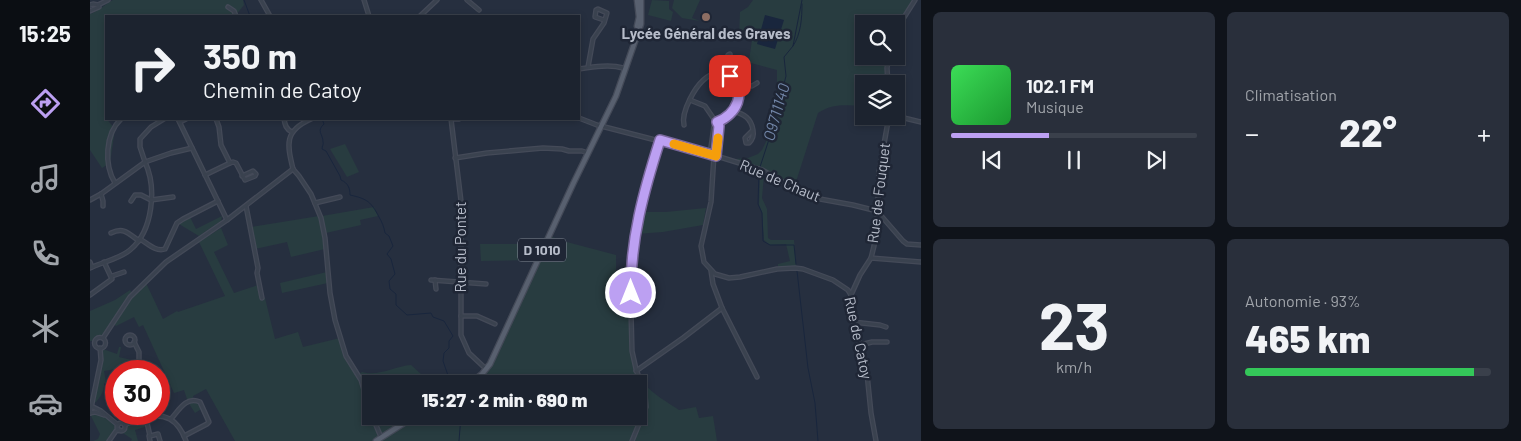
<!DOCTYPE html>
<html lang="fr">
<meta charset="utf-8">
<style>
body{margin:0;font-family:Barlow,sans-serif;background:#292f3b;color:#f1f3f6;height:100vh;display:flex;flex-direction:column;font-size:19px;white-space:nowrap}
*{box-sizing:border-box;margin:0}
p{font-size:16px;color:#a0a4aa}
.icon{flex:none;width:28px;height:28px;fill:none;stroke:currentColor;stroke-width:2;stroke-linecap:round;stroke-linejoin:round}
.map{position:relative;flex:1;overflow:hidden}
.panel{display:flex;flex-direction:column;gap:12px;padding:12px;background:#0f131a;width:600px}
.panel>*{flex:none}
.banner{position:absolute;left:15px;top:15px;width:475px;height:105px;border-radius:0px;box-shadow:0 2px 8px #0003,0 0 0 1px #3a404b;background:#1c232f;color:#f1f3f6;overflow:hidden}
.controls{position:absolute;left:765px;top:15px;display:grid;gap:10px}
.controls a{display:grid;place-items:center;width:50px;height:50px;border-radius:0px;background:#1c232f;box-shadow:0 2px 8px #0003,0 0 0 1px #3a404b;font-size:25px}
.speed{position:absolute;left:15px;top:360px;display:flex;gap:10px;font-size:25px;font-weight:700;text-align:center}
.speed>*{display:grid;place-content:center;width:65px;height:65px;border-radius:50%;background:#1c232f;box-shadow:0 2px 8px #0003,0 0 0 1px #3a404b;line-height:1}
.speed .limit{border:8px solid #d22;background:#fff;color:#111}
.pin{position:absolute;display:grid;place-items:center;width:42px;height:42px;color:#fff;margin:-21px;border-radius:10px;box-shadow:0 2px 8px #0006}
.me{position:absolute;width:55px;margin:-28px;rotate:0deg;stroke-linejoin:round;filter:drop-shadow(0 0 4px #0008)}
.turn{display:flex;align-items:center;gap:18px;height:105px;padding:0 15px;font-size:22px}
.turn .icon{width:65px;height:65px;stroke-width:2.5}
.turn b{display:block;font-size:35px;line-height:42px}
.big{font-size:38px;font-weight:800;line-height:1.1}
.panel .card{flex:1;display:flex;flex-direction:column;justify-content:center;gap:8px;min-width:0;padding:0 18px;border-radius:8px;background:#292f3b}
.panel .dial{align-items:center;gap:0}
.dial b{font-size:65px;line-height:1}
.song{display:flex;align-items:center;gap:15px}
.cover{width:60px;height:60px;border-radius:8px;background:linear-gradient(135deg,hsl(130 70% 55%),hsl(130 70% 35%))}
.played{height:5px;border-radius:2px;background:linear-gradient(90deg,#bca0f2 40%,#3a404b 40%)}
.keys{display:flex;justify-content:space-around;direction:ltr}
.heat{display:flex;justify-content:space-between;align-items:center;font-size:28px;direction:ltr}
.charge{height:8px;border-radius:4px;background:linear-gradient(90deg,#34c759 93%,#3a404b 0)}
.panel .tiles{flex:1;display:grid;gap:12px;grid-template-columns:repeat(2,1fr)}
.trip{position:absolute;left:272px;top:375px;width:285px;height:50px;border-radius:0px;background:#1c232f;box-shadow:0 2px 8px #0003,0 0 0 1px #3a404b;font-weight:800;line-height:50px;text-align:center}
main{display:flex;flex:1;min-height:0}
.tab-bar{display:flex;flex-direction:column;width:90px;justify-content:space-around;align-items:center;background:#0b0e13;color:#a0a4aa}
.tab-bar .icon{width:35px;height:35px}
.tab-bar .current{color:#bca0f2}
.tab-bar b{font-size:22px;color:#f1f3f6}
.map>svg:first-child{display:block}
.green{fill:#283c40}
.water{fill:#19263d}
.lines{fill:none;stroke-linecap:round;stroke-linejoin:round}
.stream{stroke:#19263d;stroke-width:1}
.minor-casing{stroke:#444a58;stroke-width:5.5}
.major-casing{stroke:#444a58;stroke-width:7}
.minor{stroke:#3a424f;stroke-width:3}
.major{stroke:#58606f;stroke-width:4.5}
.route-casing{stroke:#7a689d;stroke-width:12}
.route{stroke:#bca0f2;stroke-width:9}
.slow{stroke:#f59e0b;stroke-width:9}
.education-dot{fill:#8d6e63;stroke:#1f2635;stroke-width:2}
.labels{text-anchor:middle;stroke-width:5;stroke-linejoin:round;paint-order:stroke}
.shield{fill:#1f2635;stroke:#89909d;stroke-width:1}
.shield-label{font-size:14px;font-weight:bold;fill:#b7bdca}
.poi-label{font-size:15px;font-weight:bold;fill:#b7bdca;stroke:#1f2635}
.street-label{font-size:15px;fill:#b7bdca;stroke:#1f2635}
.water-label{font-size:16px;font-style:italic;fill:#7185a7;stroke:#1f2635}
</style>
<main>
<nav class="tab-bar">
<b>15:25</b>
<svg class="icon current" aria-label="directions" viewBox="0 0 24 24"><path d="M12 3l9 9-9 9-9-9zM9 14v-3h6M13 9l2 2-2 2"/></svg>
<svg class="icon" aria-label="music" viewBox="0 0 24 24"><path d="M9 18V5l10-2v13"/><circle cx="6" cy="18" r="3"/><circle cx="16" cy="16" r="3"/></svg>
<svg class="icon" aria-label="phone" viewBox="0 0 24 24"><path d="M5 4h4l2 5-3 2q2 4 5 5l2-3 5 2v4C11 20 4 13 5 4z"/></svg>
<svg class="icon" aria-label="climate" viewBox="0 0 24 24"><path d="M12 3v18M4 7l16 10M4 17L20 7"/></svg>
<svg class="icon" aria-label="car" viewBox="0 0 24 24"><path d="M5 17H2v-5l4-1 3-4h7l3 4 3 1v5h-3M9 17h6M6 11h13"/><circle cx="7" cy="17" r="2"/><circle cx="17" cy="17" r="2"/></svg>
</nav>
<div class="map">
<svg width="831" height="441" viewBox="0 0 831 441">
<rect width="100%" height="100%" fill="#262f3f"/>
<!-- green -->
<g class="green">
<path d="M23,0H153L154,5L145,16H16V107L15,117L25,129L20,163L12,168L0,150V14C9,11 15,4 23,0Z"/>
<path d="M562,0L579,1V9L583,12L581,21L558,15Z"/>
<path d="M584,0H610L602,18L610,21L592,18L582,8Z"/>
<path d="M663,0H825L806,30V24H774V56H799L798,84H774V106C758,105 742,103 728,113L704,188L670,167L639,158L645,159L658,158L668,154L672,150L682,129V120L687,91V70L661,63L646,78L645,77L659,61L662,40L649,37L650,12L658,7Z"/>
<path d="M255,144L269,172L257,177L240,149Z"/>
<path d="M670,172L674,175L672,198L677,209L678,238L681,240H704L706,267H688V264L700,261L696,244L680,245L674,240L672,212L669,205Z"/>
<path d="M284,207L288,216L270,220L271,225L236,233L232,216Z"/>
<path d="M616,208L613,225L573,232L546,234L551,212H576Z"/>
<path d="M132,216L131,221L109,236L89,224L100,217L106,229Z"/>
<path d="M229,216L235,249L201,257L197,242L165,249L161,227Z"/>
<path d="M131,228L138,245L124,252L144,293L168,285L170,298H175L185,339L208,332L213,347L250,338L254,351L268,375L272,372C288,377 305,366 321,365L332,375L334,384H281V416H549V384H381L394,374L460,236L473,241L526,255V294L541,293C541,320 536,362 555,384C562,394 579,403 589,410L606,407L609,418L623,416L627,441H145L116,389L103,396V400H108L113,408L105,413L98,402L94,390L84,393L53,325L49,327L44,317L26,326L24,324L13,338H9L5,341H0V311L25,300L40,290L43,295L56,283L73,319L87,311L88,312L135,296L109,242Z"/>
<path d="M390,244H451L449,248L439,249V260L391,261Z"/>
<path d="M237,272L238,283L192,293L190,283Z"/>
<path d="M29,347H31L29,357L50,362V365L14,371L16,383H14C15,391 8,402 1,406L11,360L10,348L27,354Z"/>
<path d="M5,412L15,415L28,425V428L30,431L34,430L35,425L56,418L58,426L45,430L48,441H41L42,439L33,433L32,434L29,430L26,431L19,441H3L8,439L10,434L0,414Z"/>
</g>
<!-- water -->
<path class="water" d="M675,15L694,20L685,49L667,44Z"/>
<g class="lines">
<!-- stream -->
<g class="stream">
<path d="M154,0L160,16"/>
<path d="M703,46C711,34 712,18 712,4"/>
<path d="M232,119L234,124C226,131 233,134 233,142C234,144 232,146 232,149L236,151L250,176L251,180C258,183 260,188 260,195C278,199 281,202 289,217C292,222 294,227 295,233L299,236L303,246L297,254L301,259L305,274L299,281L300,289L306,294V305L317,315L341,313L343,317L354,321L363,336L359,341V348L354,353L353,361L361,384"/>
<path d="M670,167L683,127L696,76L694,57L703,46L712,0"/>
<path d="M669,172L668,204L672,213L673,241L680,245H704L706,264"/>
<path d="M707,271L718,368L725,403L728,441"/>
<path d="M369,441L371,416"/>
</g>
<defs>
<g id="minor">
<path d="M171,0L180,16"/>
<path d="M274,0L279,16"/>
<path d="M377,0L389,10"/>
<path d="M0,5L3,4L8,5L18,0"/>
<path d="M138,7L144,11L146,16"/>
<path d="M0,11L9,7L8,5"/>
<path d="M330,16L347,0"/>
<path d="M806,30L825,0"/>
<path d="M498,67L503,39L514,23L517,13L508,9L506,10L505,17L514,20"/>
<path d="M489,69C502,67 520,64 533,68"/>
<path d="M632,73L638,55L640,54"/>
<path d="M798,84L797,68L799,56"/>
<path d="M648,85L662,86L667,83"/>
<path d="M600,100L615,106L628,125L626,156"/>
<path d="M643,111C654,114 661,118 663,130L655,138L656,143H659C663,139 664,135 663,130"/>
<path d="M806,116L831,122"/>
<path d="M489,118L507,125L620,154L672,170L719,197L763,205L787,211L813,241L817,244L831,245"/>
<path d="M74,119L61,127L50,139V147L55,162L81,153L102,148"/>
<path d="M88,119L137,220"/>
<path d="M126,119L129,127L131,145L140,163L143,162L146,163L155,180L165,176L166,174L163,171L152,176"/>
<path d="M194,119C195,125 196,129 202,132"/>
<path d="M361,119L371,201V335L379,353L395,368"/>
<path d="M364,119H369"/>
<path d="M90,122L96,119"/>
<path d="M594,125C592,117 596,107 600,99C605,89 614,75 627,73C645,70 653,91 647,105C641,117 630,117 624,126L620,154"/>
<path d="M624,155L621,202L611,246L614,262L625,274L639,278L650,277L687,269L705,268L713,269L743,280L758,290L761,295L763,322L776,364L781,413L786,441"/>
<path d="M365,158L397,153L453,148L472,149L479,151H492L498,153"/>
<path d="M203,169L209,176L221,194L231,218L235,238L240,293L245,320L256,356L271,380L281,413"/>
<path d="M203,169C197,144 194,131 221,119"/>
<path d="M115,175L140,163"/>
<path d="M25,183C14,165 15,134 31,119"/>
<path d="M11,194L13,201V206"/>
<path d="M0,200L11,194L55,162C67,188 63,231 40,250C29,259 13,262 0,268"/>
<path d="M41,201L45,195H51L61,200L83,197"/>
<path d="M225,203L250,197"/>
<path d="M156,206L168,268L167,273L172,298"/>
<path d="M21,233C34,227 38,233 49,241"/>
<path d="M50,239C58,244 66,252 75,249L87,223L93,219L128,201"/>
<path d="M781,258L831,262"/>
<path d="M0,262L2,267"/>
<path d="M621,271L623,284L632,308L667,377"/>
<path d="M22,276L34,272"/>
<path d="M341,280L396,284"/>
<path d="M345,280L346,289"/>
<path d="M0,295L22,279L14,262"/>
<path d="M761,295L770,275L781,258L784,246L787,224L789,172L799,116"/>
<path d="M371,316H387L405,324"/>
<path d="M763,322L790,325L796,327"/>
<circle cx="40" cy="340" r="5"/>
<circle cx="10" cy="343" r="5.5"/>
<path d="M13,338L40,297L76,262L137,220L203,169"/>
<path d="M44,342L49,352V371"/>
<path d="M770,345L782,342H797"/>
<path d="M546,371L593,338L632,308"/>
<path d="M26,380V382"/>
<path d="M1,406L11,411L28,425"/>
<path d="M0,413L11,360L10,348"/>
<path d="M0,413L5,412L14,415"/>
<path d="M282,416L291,437"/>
<path d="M56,418L60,436H59L60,441"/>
<path d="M81,419C89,410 96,396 110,402L119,422L117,424L94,436"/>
<circle cx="31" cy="427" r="4"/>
<path d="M35,425C40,422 47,420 53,418C75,412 88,419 96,441"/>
<path d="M60,436L68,434L70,441"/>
<path d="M19,441L26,431L30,430"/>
<path d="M542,441L556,407L555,394L546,369L542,351L540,272L548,220L570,140"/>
</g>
<g id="major">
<path d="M547,0L549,17L547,26"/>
<path d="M379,384L392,374L400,364L483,184L526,96L551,24V0"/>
<path d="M286,441L325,416"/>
</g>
</defs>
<!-- minor casing -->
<use href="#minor" class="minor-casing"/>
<!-- major casing -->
<use href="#major" class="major-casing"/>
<!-- minor -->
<use href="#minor" class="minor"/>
<!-- major -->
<use href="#major" class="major"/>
</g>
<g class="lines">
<defs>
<path id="route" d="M541,293C540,240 554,190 570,140L626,156L629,126L627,122C646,115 658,92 640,76"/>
</defs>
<!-- route casing -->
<use href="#route" class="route-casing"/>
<!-- route -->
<use href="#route" class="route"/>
<!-- slow -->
<path class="slow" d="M584,144L626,156L628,138"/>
</g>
<!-- markers -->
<circle class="education-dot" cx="616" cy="17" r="5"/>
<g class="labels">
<!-- shield labels -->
<rect class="shield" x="428" y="238.5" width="48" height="23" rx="4"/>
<g class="shield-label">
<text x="452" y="255">D 1010</text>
</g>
<!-- poi labels -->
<g class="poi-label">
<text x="616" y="39">Lycée Général des Graves</text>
</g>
<!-- street labels -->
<g class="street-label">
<text transform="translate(690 181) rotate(23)" y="5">Rue de Chaut</text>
<text transform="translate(789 193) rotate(-83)" y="5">Rue de Fouquet</text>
<text transform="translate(371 247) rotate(-90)" y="5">Rue du Pontet</text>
<text transform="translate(768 338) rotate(78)" y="5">Rue de Catoy</text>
</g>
<!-- water labels -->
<g class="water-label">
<text transform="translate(686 112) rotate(-74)" y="6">O9711140</text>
</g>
</g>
</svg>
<div class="controls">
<a><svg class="icon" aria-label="search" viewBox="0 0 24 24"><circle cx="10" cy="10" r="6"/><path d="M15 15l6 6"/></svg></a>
<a><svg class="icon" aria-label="layers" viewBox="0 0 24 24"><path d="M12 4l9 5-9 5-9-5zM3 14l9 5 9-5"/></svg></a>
</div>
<div class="speed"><div class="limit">30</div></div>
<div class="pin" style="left:640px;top:76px;background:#d93025"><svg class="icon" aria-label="arrive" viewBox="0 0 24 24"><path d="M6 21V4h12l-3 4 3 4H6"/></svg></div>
<svg class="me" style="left:541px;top:293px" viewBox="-20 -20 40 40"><circle r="17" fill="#bca0f2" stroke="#fff" stroke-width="3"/><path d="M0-11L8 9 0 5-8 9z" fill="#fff"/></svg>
<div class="trip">15:27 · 2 min · 690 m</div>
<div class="banner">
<div class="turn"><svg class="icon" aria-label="right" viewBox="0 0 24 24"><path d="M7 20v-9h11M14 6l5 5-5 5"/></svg><div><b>350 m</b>Chemin de Catoy</div></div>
</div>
</div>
<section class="panel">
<div class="tiles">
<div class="card">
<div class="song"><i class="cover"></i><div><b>102.1 FM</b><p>Musique</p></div></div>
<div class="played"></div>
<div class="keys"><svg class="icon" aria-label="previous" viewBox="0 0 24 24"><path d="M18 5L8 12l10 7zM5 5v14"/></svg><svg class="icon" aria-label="pause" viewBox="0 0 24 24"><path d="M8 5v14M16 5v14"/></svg><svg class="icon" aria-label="next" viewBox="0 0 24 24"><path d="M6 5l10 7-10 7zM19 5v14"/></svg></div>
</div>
<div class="card"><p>Climatisation</p>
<div class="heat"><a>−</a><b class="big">22°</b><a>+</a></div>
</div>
<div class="card dial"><b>23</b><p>km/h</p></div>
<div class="card"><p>Autonomie · 93%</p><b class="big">465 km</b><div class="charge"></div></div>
</div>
</section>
</main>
